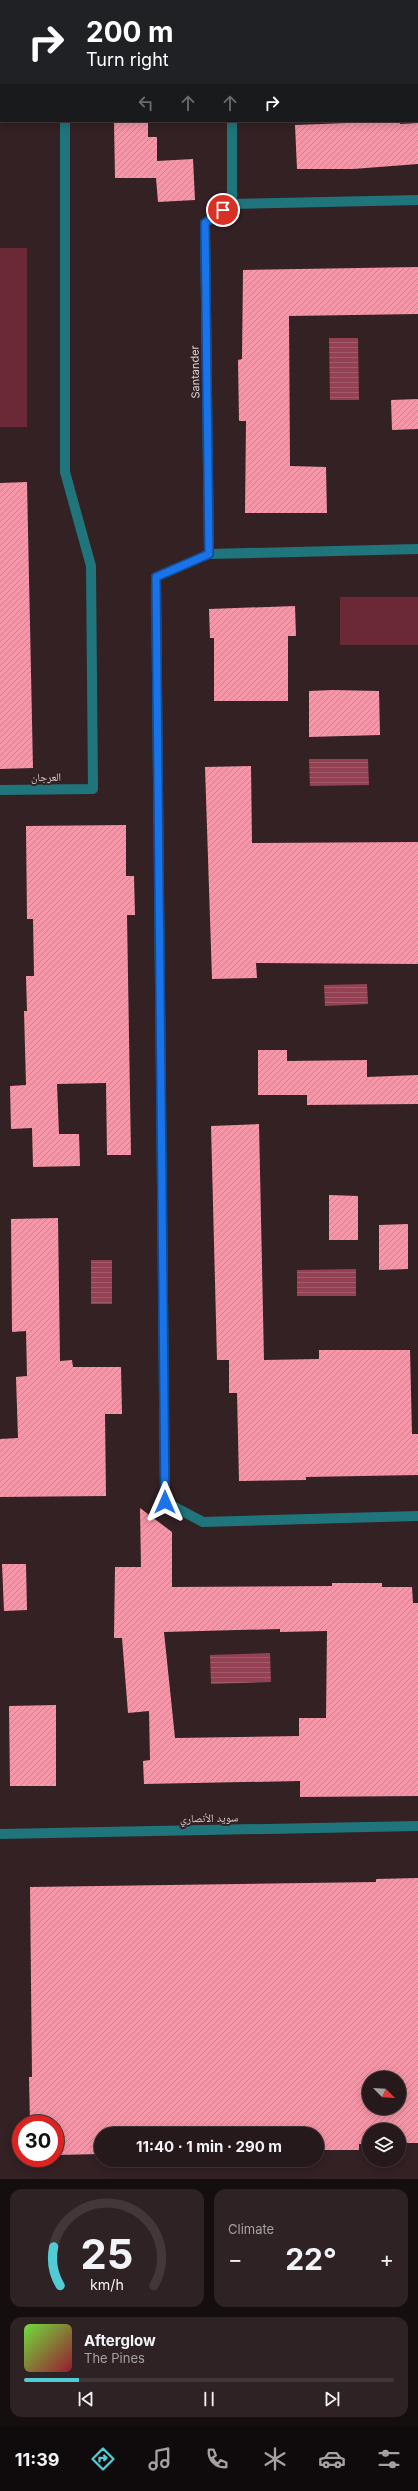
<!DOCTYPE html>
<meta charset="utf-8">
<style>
body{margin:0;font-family:Inter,"Noto Naskh Arabic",sans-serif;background:#2e2224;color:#f1f3f6;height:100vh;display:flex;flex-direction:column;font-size:15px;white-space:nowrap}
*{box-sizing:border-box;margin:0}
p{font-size:13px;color:#a4a0a3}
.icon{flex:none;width:22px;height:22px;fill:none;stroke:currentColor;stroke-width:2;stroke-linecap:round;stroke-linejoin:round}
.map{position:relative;height:2179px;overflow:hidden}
.sheet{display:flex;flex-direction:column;gap:10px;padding:10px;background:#150e0f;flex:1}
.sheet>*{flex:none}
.guide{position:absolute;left:0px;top:0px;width:418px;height:122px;box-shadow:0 2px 10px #0003,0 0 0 1px #42383a;background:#202124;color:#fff;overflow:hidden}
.needle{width:26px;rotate:114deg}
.fabs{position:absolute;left:362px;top:2071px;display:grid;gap:8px}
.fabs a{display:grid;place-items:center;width:44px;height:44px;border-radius:50%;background:#26191b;box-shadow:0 2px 10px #0003,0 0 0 1px #42383a;font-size:20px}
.speed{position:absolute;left:12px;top:2115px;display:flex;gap:8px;font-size:20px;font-weight:700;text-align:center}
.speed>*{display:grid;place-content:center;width:52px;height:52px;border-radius:50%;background:#26191b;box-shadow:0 2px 10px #0003,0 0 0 1px #42383a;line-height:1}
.speed .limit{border:6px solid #d22;background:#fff;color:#111}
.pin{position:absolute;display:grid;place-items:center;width:34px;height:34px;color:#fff;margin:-17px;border:2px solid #fff;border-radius:50%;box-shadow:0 1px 4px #0007}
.me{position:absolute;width:44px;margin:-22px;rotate:0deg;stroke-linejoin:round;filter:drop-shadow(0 0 3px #0008)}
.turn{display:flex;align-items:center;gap:14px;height:84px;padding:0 20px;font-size:18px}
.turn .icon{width:52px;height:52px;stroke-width:2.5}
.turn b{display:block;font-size:28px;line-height:34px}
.lanes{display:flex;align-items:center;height:38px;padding:0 20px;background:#0003;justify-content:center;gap:20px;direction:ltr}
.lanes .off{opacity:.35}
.big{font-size:30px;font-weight:700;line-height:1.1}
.sheet .widget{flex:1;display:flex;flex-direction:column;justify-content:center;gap:6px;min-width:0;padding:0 14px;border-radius:12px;background:#2e2224}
.sheet .dial{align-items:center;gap:0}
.dial svg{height:104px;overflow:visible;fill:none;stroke:#42383a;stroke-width:7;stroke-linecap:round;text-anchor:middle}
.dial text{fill:#f1f3f6;stroke:none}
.song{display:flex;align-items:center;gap:12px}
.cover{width:48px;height:48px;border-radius:6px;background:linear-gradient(135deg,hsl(100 70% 55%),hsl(350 70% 35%))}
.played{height:4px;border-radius:2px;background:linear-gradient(90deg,#51ccd5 15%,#42383a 15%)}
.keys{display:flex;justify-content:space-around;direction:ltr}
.heat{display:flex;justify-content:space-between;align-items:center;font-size:22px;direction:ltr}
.sheet .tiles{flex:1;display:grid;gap:10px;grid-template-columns:1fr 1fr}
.widget:last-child{grid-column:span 2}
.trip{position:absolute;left:94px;top:2127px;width:230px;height:40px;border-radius:20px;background:#26191b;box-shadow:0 2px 10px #0003,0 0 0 1px #42383a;font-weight:700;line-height:40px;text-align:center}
.tab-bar{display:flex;height:64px;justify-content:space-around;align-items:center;background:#0f0a0b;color:#a4a0a3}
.tab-bar .icon{width:28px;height:28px}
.tab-bar .active{color:#51ccd5}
.tab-bar b{font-size:18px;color:#f1f3f6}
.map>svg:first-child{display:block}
.garden{fill:#6b2938}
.water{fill:url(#water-rules)}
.building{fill:url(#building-hatch);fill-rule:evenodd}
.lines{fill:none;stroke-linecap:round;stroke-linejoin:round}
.minor{stroke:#20757c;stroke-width:10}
.route-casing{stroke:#114b97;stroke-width:10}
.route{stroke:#1a73e8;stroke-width:7}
.labels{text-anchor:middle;stroke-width:4;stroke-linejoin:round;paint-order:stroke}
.street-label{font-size:11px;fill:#ddd1d2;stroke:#332124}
</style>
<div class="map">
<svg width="418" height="2179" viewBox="0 0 418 2179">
<defs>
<pattern id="water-rules" width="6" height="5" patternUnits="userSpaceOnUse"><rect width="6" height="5" fill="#944153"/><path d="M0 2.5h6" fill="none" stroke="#a35b6b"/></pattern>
<pattern id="building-hatch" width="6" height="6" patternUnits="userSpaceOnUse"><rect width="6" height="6" fill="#f597a8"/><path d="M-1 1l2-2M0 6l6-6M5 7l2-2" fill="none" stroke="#c8818e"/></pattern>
</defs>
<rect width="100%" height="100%" fill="#332124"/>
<!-- garden -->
<g class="garden">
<rect x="0" y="248" width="27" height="179"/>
<rect x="340" y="597" width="78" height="48"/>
</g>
<!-- water -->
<g class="water">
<path d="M329,338H358L359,400H330Z"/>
<path d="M309,759H368L369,785L310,786Z"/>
<path d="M367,984L368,1004L325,1006L324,985Z"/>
<rect x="91" y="1260" width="21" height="44"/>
<path d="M356,1269V1296H297V1270Z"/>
<path d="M270,1653L271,1682L211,1684L210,1655Z"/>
</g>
<!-- building -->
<g class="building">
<path d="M114,121H148V137H157V161L193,159L195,200L158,202L156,178H115Z"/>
<path d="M400,121V124L418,123V164L353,169H297L295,125Z"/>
<path d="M418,267V314L289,316L290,466L326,467L327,513H245L246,421H239L238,360L242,359L243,270Z"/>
<path d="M418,399V429L392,430L391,400Z"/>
<path d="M27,482L33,768L0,769V483Z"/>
<path d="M295,606L296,636H288V701H214V638H210L209,609Z"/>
<path d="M333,690L379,691L380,735L309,737V691Z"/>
<path d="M251,766L252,843L418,842V964L256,963L257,978L212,979L205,767Z"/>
<path d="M126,825V876H134L135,915H127L131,1155H107L106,1083L57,1084L59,1134H79L80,1166L33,1167L32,1128L11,1129L10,1086L26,1085L24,1011H27L26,976H34L33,919H27L26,826Z"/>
<path d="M258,1050H287V1061L367,1060V1077L418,1075V1104L307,1105V1095H258Z"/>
<path d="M259,1124L264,1360L319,1359V1350H410L412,1434H418V1475L306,1477V1480L239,1481L237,1393H229V1360H217L211,1126Z"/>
<path d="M329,1195L358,1196V1240H329Z"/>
<path d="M58,1218L60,1361L72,1360L73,1367H121L122,1414H105L106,1496L0,1497V1439L18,1438L16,1377L27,1376L26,1331L12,1332L11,1219Z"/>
<path d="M408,1224V1269L379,1270V1225Z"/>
<path d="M140,1508L172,1532V1587L332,1586V1583H382V1587H412L413,1603H418V1796L300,1797V1781L144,1784L143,1761L150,1760L149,1711L128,1713L122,1638H114L115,1567H141ZM280,1629V1632L327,1631L326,1718H299V1736L175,1738L164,1632Z"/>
<path d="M2,1564H26L27,1610L4,1611Z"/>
<path d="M56,1705V1786H10L9,1706Z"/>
<path d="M418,1878V2143H399V2130H369V2144H359V2150H317V2134H101V2154L55,2155V2124H30L29,2077H32L30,1887L376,1882V1879ZM369,2078H399V2108H369Z"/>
</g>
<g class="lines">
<!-- minor -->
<g class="minor">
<path d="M232,0V1"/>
<path d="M65,1V0"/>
<path d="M232,121V204"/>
<path d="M232,204L418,200"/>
<path d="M418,549L209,554L156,577L165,1502L203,1522L418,1516"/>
<path d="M209,554L205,223L232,204"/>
<path d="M0,790L93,789L91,566L65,472V121"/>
<path d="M0,1834L418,1826"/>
</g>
</g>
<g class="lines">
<defs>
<path id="route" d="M165,1502L156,577L209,554L205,223L223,210"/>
</defs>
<!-- route casing -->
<use href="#route" class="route-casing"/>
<!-- route -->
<use href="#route" class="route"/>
</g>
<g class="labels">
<!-- street labels -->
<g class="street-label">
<text transform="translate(195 372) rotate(-91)" y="4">Santander</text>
<text transform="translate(46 777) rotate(-1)" y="4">العرجان</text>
<text transform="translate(209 1818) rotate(-1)" y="4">سويد الأنصاري</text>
</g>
</g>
</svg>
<div class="fabs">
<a><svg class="needle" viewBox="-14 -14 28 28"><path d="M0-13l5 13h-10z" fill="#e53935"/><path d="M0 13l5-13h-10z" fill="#a4a0a3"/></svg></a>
<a><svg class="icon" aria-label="layers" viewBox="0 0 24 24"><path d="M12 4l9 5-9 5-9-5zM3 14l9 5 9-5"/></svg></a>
</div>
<div class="speed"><div class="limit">30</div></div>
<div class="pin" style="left:223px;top:210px;background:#d93025"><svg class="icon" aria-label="arrive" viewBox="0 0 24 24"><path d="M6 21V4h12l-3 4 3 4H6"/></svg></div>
<svg class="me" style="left:165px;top:1502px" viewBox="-20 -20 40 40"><path d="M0-17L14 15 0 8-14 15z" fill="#1a73e8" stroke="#fff" stroke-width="4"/></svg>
<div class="trip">11:40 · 1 min · 290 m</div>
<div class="guide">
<div class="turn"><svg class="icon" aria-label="right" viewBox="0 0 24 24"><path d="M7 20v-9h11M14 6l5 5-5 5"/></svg><div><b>200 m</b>Turn right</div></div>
<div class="lanes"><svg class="icon off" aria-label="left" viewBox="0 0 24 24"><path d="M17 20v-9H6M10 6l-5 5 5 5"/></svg><svg class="icon off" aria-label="ahead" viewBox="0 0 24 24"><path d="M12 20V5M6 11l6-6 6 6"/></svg><svg class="icon off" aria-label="ahead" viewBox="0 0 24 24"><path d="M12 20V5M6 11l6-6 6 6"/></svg><svg class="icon" aria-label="right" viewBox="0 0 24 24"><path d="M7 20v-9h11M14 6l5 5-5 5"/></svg></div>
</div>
</div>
<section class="sheet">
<div class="tiles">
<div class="widget dial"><svg viewBox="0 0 100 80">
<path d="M14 69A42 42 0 1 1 86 69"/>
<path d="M14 69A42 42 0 0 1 9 39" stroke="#51ccd5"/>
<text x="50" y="56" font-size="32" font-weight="700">25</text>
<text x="50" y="72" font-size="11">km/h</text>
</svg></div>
<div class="widget"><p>Climate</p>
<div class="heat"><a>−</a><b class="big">22°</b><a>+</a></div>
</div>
<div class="widget">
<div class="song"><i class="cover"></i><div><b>Afterglow</b><p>The Pines</p></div></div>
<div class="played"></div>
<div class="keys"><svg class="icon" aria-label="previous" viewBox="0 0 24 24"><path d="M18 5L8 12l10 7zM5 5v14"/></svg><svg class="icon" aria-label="pause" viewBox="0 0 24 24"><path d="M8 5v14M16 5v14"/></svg><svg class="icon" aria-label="next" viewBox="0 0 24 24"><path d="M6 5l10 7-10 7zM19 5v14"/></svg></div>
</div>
</div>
</section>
<nav class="tab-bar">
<b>11:39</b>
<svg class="icon active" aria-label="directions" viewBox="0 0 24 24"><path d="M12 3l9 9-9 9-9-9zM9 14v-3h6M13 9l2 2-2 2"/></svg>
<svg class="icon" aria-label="music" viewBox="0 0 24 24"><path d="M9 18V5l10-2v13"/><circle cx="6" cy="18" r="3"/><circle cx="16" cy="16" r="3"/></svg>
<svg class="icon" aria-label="phone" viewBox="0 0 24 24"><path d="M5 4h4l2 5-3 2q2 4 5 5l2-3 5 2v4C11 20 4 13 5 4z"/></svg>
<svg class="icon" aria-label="climate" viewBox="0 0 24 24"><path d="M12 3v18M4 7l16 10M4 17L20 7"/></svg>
<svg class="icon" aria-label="car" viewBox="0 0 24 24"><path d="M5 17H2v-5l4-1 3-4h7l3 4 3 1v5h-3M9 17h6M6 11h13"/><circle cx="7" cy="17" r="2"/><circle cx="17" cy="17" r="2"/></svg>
<svg class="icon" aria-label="filters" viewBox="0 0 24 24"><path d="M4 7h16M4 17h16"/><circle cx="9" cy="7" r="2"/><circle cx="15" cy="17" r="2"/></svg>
</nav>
